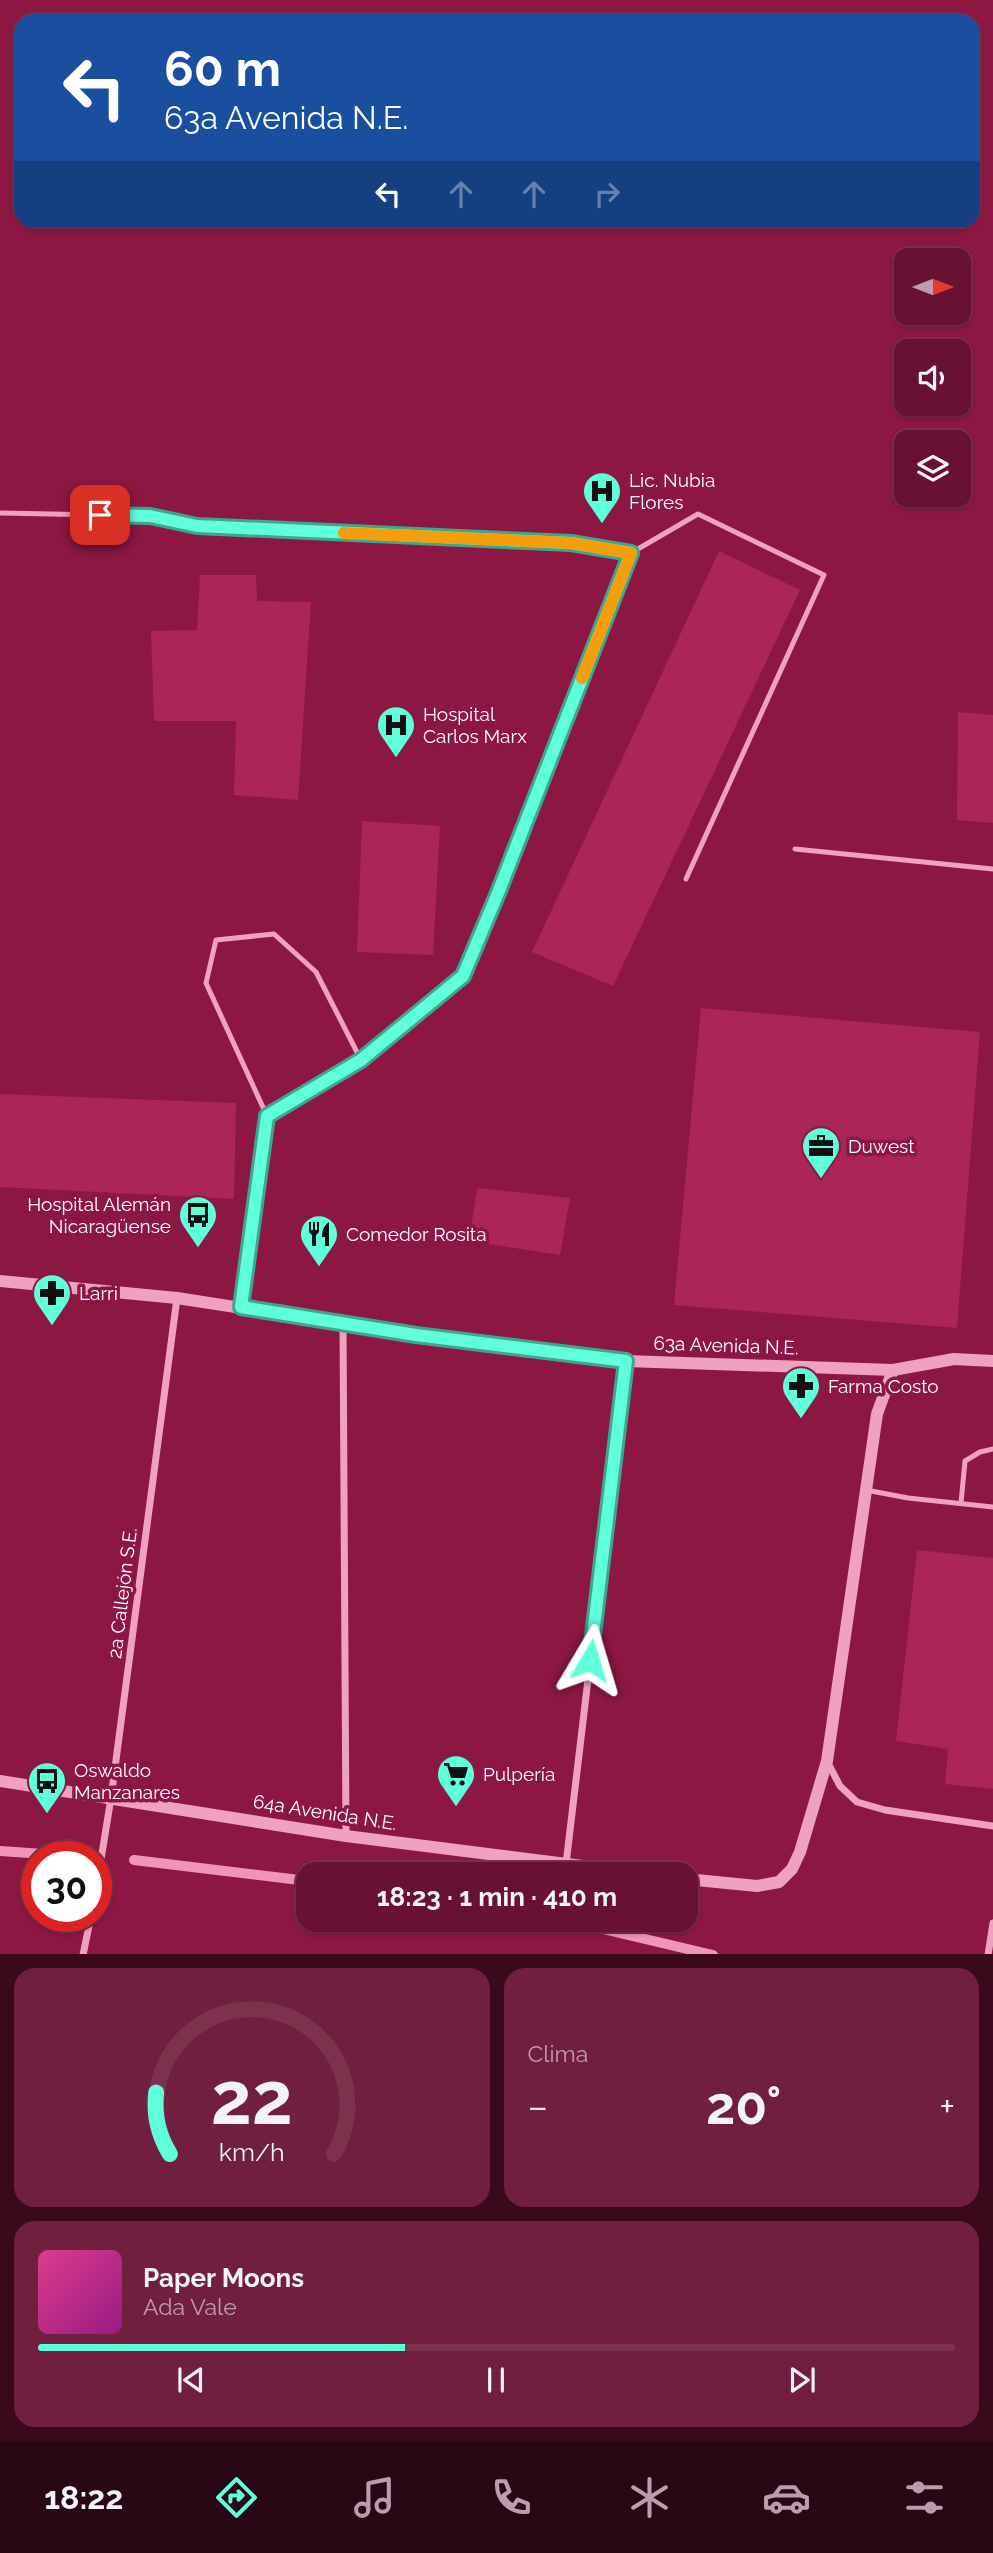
<!DOCTYPE html>
<html lang="es">
<meta charset="utf-8">
<style>
body{margin:0;font-family:Raleway,sans-serif;background:#711f3e;color:#f1f3f6;height:100vh;display:flex;flex-direction:column;font-size:26px;white-space:nowrap}
*{box-sizing:border-box;margin:0}
p{font-size:23px;color:#bd9dac}
.icon{flex:none;width:38px;height:38px;fill:none;stroke:currentColor;stroke-width:2;stroke-linecap:round;stroke-linejoin:round}
.map{position:relative;height:1954px;overflow:hidden}
.drawer{display:flex;flex-direction:column;gap:14px;padding:14px;background:#3a091c;flex:1}
.drawer>*{flex:none}
.hud{position:absolute;left:14px;top:14px;width:966px;height:214px;border-radius:21px;box-shadow:0 2px 5px #0004,0 0 0 2px #7c314d;background:#1a4fa0;color:#fff;overflow:hidden}
.needle{width:46px;rotate:90deg}
.controls{position:absolute;left:894px;top:248px;display:grid;gap:14px}
.controls a{display:grid;place-items:center;width:77px;height:77px;border-radius:14px;background:#691132;box-shadow:0 2px 5px #0004,0 0 0 2px #7c314d;font-size:35px}
.speed{position:absolute;left:21px;top:1841px;display:flex;gap:14px;font-size:35px;font-weight:700;text-align:center}
.speed>*{display:grid;place-content:center;width:91px;height:91px;border-radius:50%;background:#691132;box-shadow:0 2px 5px #0004,0 0 0 2px #7c314d;line-height:1}
.speed .limit{border:10px solid #d22;background:#fff;color:#111}
.pin{position:absolute;display:grid;place-items:center;width:60px;height:60px;color:#fff;margin:-30px;border-radius:14px;box-shadow:0 4px 10px #0006}
.me{position:absolute;width:77px;margin:-38px;rotate:7deg;stroke-linejoin:round;filter:drop-shadow(0 0 5px #0008)}
.turn{display:flex;align-items:center;gap:24px;height:147px;padding:0 35px;font-size:32px}
.turn .icon{width:91px;height:91px;stroke-width:2.5}
.turn b{display:block;font-size:49px;line-height:60px}
.lanes{display:flex;align-items:center;height:66px;padding:0 35px;background:#0003;justify-content:center;gap:35px;direction:ltr}
.lanes .off{opacity:.35}
.big{font-size:52px;font-weight:700;line-height:1.1}
.drawer .tile{flex:1;display:flex;flex-direction:column;justify-content:center;gap:10px;min-width:0;padding:0 24px;border-radius:21px;background:#711f3e}
.drawer .dial{align-items:center;gap:0}
.dial svg{height:182px;overflow:visible;fill:none;stroke:#7c314d;stroke-width:7;stroke-linecap:round;text-anchor:middle}
.dial text{fill:#f1f3f6;stroke:none}
.song{display:flex;align-items:center;gap:21px}
.cover{width:84px;height:84px;border-radius:10px;background:linear-gradient(135deg,hsl(330 70% 55%),hsl(310 70% 35%))}
.played{height:7px;border-radius:4px;background:linear-gradient(90deg,#5fffdc 40%,#7c314d 40%)}
.keys{display:flex;justify-content:space-around;direction:ltr}
.heat{display:flex;justify-content:space-between;align-items:center;font-size:38px;direction:ltr}
.drawer .tiles{flex:1;display:grid;gap:14px;grid-template-columns:1fr 1fr}
.tile:last-child{grid-column:span 2}
.trip{position:absolute;left:296px;top:1862px;width:402px;height:70px;border-radius:21px;background:#691132;box-shadow:0 2px 5px #0004,0 0 0 2px #7c314d;font-weight:700;line-height:70px;text-align:center}
.tab-bar{display:flex;height:112px;justify-content:space-around;align-items:center;background:#2a0714;color:#bd9dac}
.tab-bar .icon{width:49px;height:49px}
.tab-bar .on{color:#5fffdc}
.tab-bar b{font-size:32px;color:#f1f3f6}
.map>svg:first-child{display:block}
.lines{fill:none;stroke-linecap:round;stroke-linejoin:round}
.stream{stroke:#f293b8;stroke-width:10}
.building{fill:#ab2557}
.service{stroke:#efa1bf;stroke-width:5}
.minor{stroke:#efa1bf;stroke-width:7}
.tertiary{stroke:#efa1bf;stroke-width:12}
.route-casing{stroke:#3ea68f;stroke-width:18}
.route{stroke:#5fffdc;stroke-width:12}
.slow{stroke:#f59e0b;stroke-width:12}
.labels{text-anchor:middle;stroke-width:7;stroke-linejoin:round;paint-order:stroke}
.poi-label{font-size:19px;fill:#fff;stroke:#8c1742;text-anchor:start}
.street-label{font-size:19px;fill:#fff;stroke:#8c1742}
</style>
<div class="map">
<svg width="993" height="1955" viewBox="0 0 993 1955">
<rect width="100%" height="100%" fill="#8c1742"/>
<g class="lines">
<!-- stream -->
<g class="stream">
<path d="M0,1851L73,1856"/>
<path d="M134,1860L308,1881"/>
<path d="M565,1920L713,1955"/>
</g>
</g>
<!-- building -->
<g class="building">
<path d="M719,551L800,590L613,986L532,952Z"/>
<path d="M200,575H256L257,601L311,602L298,800L234,795L236,721H154L151,631L197,630Z"/>
<path d="M958,712L993,715V823L957,820Z"/>
<path d="M362,821L440,826L433,955L357,952Z"/>
<path d="M701,1008L980,1032L957,1328L674,1305Z"/>
<path d="M0,1094L236,1103L234,1199L0,1187Z"/>
<path d="M477,1188L570,1198L560,1255L469,1241Z"/>
<path d="M917,1550L993,1558V1789L945,1784L948,1749L896,1741Z"/>
</g>
<g class="lines">
<!-- service -->
<g class="service">
<path d="M0,513L150,516L197,526L571,543L631,553"/>
<path d="M795,849L993,869"/>
<path d="M267,1116L206,983L216,940L274,934L316,972L361,1060"/>
<path d="M241,1307L267,1116L361,1060L463,976L498,893L631,553L698,514L824,575L686,879"/>
<path d="M866,1490L908,1498L993,1507"/>
<path d="M961,1503L965,1461L980,1452L993,1449"/>
</g>
<!-- minor -->
<g class="minor">
<path d="M343,1323L346,1836"/>
<path d="M828,1763L840,1786L857,1802L885,1810L993,1826"/>
<path d="M566,1864L626,1361"/>
<path d="M96,1890L111,1798L177,1298"/>
<path d="M83,1955L91,1916"/>
<path d="M988,1955L993,1923"/>
</g>
<!-- tertiary -->
<g class="tertiary">
<path d="M0,1281L177,1298L416,1335L626,1361L893,1370L954,1359L993,1361"/>
<path d="M0,1781L346,1836L646,1874"/>
<path d="M686,1879L757,1886L779,1882L792,1869L800,1852L827,1761L877,1414L893,1370"/>
</g>
</g>
<g class="lines">
<defs>
<path id="route" d="M100,515L150,516L197,526L571,543L631,553L498,893L463,976L361,1060L267,1116L241,1307L416,1335L626,1361L590,1660"/>
</defs>
<!-- route casing -->
<use href="#route" class="route-casing"/>
<!-- route -->
<use href="#route" class="route"/>
<!-- slow -->
<path class="slow" d="M344,533L571,543L631,553L582,678"/>
</g>
<!-- icons -->
<defs>
<symbol id="hospital-pin" viewBox="-11 -11 22 30"><path d="M0 17L-7.5 6A9.5 9.5 0 1 1 7.5 6Z" fill="#5fffdc" stroke="#8c1742"/><path d="M-5-5h3v3.5h4V-5h3V5h-3V1.5h-4V5h-3Z" fill="#111"/></symbol>
<symbol id="office-pin" viewBox="-11 -11 22 30"><path d="M0 17L-7.5 6A9.5 9.5 0 1 1 7.5 6Z" fill="#5fffdc" stroke="#8c1742"/><path d="M-6-3h4V-5.5h4V-3h4V5H-6ZM-1-4.5V-3h2v-1.5ZM-6 0V1H6V0Z" fill="#111"/></symbol>
<symbol id="bus-pin" viewBox="-11 -11 22 30"><path d="M0 17L-7.5 6A9.5 9.5 0 1 1 7.5 6Z" fill="#5fffdc" stroke="#8c1742"/><path d="M-5-6H5V4H4V6H2V4H-2V6H-4V4H-5ZM-3.5-4V0h7V-4ZM-3.5 1.2v1.5H-2V1.2ZM2 1.2v1.5H3.5V1.2Z" fill="#111"/></symbol>
<symbol id="restaurant-pin" viewBox="-11 -11 22 30"><path d="M0 17L-7.5 6A9.5 9.5 0 1 1 7.5 6Z" fill="#5fffdc" stroke="#8c1742"/><path d="M-5-6h1v4h1v-4h1v4h1v-4h1v5L-1.5 .5V6h-2V.5L-5-1ZM5-6V6H3V1.5H1.5Q1.5-4 5-6Z" fill="#111"/></symbol>
<symbol id="pharmacy-pin" viewBox="-11 -11 22 30"><path d="M0 17L-7.5 6A9.5 9.5 0 1 1 7.5 6Z" fill="#5fffdc" stroke="#8c1742"/><path d="M-2-6h4v4h4v4h-4v4h-4v-4h-4v-4h4Z" fill="#111"/></symbol>
<symbol id="supermarket-pin" viewBox="-11 -11 22 30"><path d="M0 17L-7.5 6A9.5 9.5 0 1 1 7.5 6Z" fill="#5fffdc" stroke="#8c1742"/><path d="M-6-5.5h2.5l.6 2H6L4.5 2H-2.5L-4.4-4H-6ZM-1.5 3.2a1.3 1.3 0 1 0 .1 0ZM3 3.2a1.3 1.3 0 1 0 .1 0Z" fill="#111"/></symbol>
</defs>
<g fill-rule="evenodd">
<use href="#hospital-pin" x="580" y="469" width="44" height="60"/>
<use href="#hospital-pin" x="374" y="703" width="44" height="60"/>
<use href="#office-pin" x="799" y="1124" width="44" height="60"/>
<use href="#bus-pin" x="176" y="1193" width="44" height="60"/>
<use href="#restaurant-pin" x="297" y="1212" width="44" height="60"/>
<use href="#pharmacy-pin" x="30" y="1271" width="44" height="60"/>
<use href="#pharmacy-pin" x="779" y="1364" width="44" height="60"/>
<use href="#supermarket-pin" x="434" y="1752" width="44" height="60"/>
<use href="#bus-pin" x="25" y="1759" width="44" height="60"/>
</g>
<g class="labels">
<!-- poi labels -->
<g class="poi-label">
<text x="629" y="487">Lic. Nubia<tspan x="629" dy="22">Flores</tspan></text>
<text x="423" y="721">Hospital<tspan x="423" dy="22">Carlos Marx</tspan></text>
<text x="848" y="1153">Duwest</text>
<text x="171" y="1211" text-anchor="end">Hospital Alemán<tspan x="171" dy="22">Nicaragüense</tspan></text>
<text x="346" y="1241">Comedor Rosita</text>
<text x="79" y="1300">Larri</text>
<text x="828" y="1393">Farma Costo</text>
<text x="74" y="1777">Oswaldo<tspan x="74" dy="22">Manzanares</tspan></text>
<text x="483" y="1781">Pulpería</text>
</g>
<!-- street labels -->
<g class="street-label">
<text transform="translate(726 1345) rotate(2)" y="7">63a Avenida N.E.</text>
<text transform="translate(122 1593) rotate(-83)" y="7">2a Callejón S.E.</text>
<text transform="translate(325 1812) rotate(9)" y="7">64a Avenida N.E.</text>
</g>
</g>
</svg>
<div class="controls">
<a><svg class="needle" viewBox="-14 -14 28 28"><path d="M0-13l5 13h-10z" fill="#e53935"/><path d="M0 13l5-13h-10z" fill="#bd9dac"/></svg></a>
<a><svg class="icon" aria-label="sound" viewBox="0 0 24 24"><path d="M4 9h4l5-4v14l-5-4H4zM17 9q2 3 0 6"/></svg></a>
<a><svg class="icon" aria-label="layers" viewBox="0 0 24 24"><path d="M12 4l9 5-9 5-9-5zM3 14l9 5 9-5"/></svg></a>
</div>
<div class="speed"><div class="limit">30</div></div>
<div class="pin" style="left:100px;top:515px;background:#d93025"><svg class="icon" aria-label="arrive" viewBox="0 0 24 24"><path d="M6 21V4h12l-3 4 3 4H6"/></svg></div>
<svg class="me" style="left:590px;top:1660px" viewBox="-20 -20 40 40"><path d="M0-17L14 15 0 8-14 15z" fill="#5fffdc" stroke="#fff" stroke-width="4"/></svg>
<div class="trip">18:23 · 1 min · 410 m</div>
<div class="hud">
<div class="turn"><svg class="icon" aria-label="left" viewBox="0 0 24 24"><path d="M17 20v-9H6M10 6l-5 5 5 5"/></svg><div><b>60 m</b>63a Avenida N.E.</div></div>
<div class="lanes"><svg class="icon" aria-label="left" viewBox="0 0 24 24"><path d="M17 20v-9H6M10 6l-5 5 5 5"/></svg><svg class="icon off" aria-label="ahead" viewBox="0 0 24 24"><path d="M12 20V5M6 11l6-6 6 6"/></svg><svg class="icon off" aria-label="ahead" viewBox="0 0 24 24"><path d="M12 20V5M6 11l6-6 6 6"/></svg><svg class="icon off" aria-label="right" viewBox="0 0 24 24"><path d="M7 20v-9h11M14 6l5 5-5 5"/></svg></div>
</div>
</div>
<section class="drawer">
<div class="tiles">
<div class="tile dial"><svg viewBox="0 0 100 80">
<path d="M14 69A42 42 0 1 1 86 69"/>
<path d="M14 69A42 42 0 0 1 8 42" stroke="#5fffdc"/>
<text x="50" y="56" font-size="32" font-weight="700">22</text>
<text x="50" y="72" font-size="11">km/h</text>
</svg></div>
<div class="tile"><p>Clima</p>
<div class="heat"><a>−</a><b class="big">20°</b><a>+</a></div>
</div>
<div class="tile">
<div class="song"><i class="cover"></i><div><b>Paper Moons</b><p>Ada Vale</p></div></div>
<div class="played"></div>
<div class="keys"><svg class="icon" aria-label="previous" viewBox="0 0 24 24"><path d="M18 5L8 12l10 7zM5 5v14"/></svg><svg class="icon" aria-label="pause" viewBox="0 0 24 24"><path d="M8 5v14M16 5v14"/></svg><svg class="icon" aria-label="next" viewBox="0 0 24 24"><path d="M6 5l10 7-10 7zM19 5v14"/></svg></div>
</div>
</div>
</section>
<nav class="tab-bar">
<b>18:22</b>
<svg class="icon on" aria-label="directions" viewBox="0 0 24 24"><path d="M12 3l9 9-9 9-9-9zM9 14v-3h6M13 9l2 2-2 2"/></svg>
<svg class="icon" aria-label="music" viewBox="0 0 24 24"><path d="M9 18V5l10-2v13"/><circle cx="6" cy="18" r="3"/><circle cx="16" cy="16" r="3"/></svg>
<svg class="icon" aria-label="phone" viewBox="0 0 24 24"><path d="M5 4h4l2 5-3 2q2 4 5 5l2-3 5 2v4C11 20 4 13 5 4z"/></svg>
<svg class="icon" aria-label="climate" viewBox="0 0 24 24"><path d="M12 3v18M4 7l16 10M4 17L20 7"/></svg>
<svg class="icon" aria-label="car" viewBox="0 0 24 24"><path d="M5 17H2v-5l4-1 3-4h7l3 4 3 1v5h-3M9 17h6M6 11h13"/><circle cx="7" cy="17" r="2"/><circle cx="17" cy="17" r="2"/></svg>
<svg class="icon" aria-label="filters" viewBox="0 0 24 24"><path d="M4 7h16M4 17h16"/><circle cx="9" cy="7" r="2"/><circle cx="15" cy="17" r="2"/></svg>
</nav>
